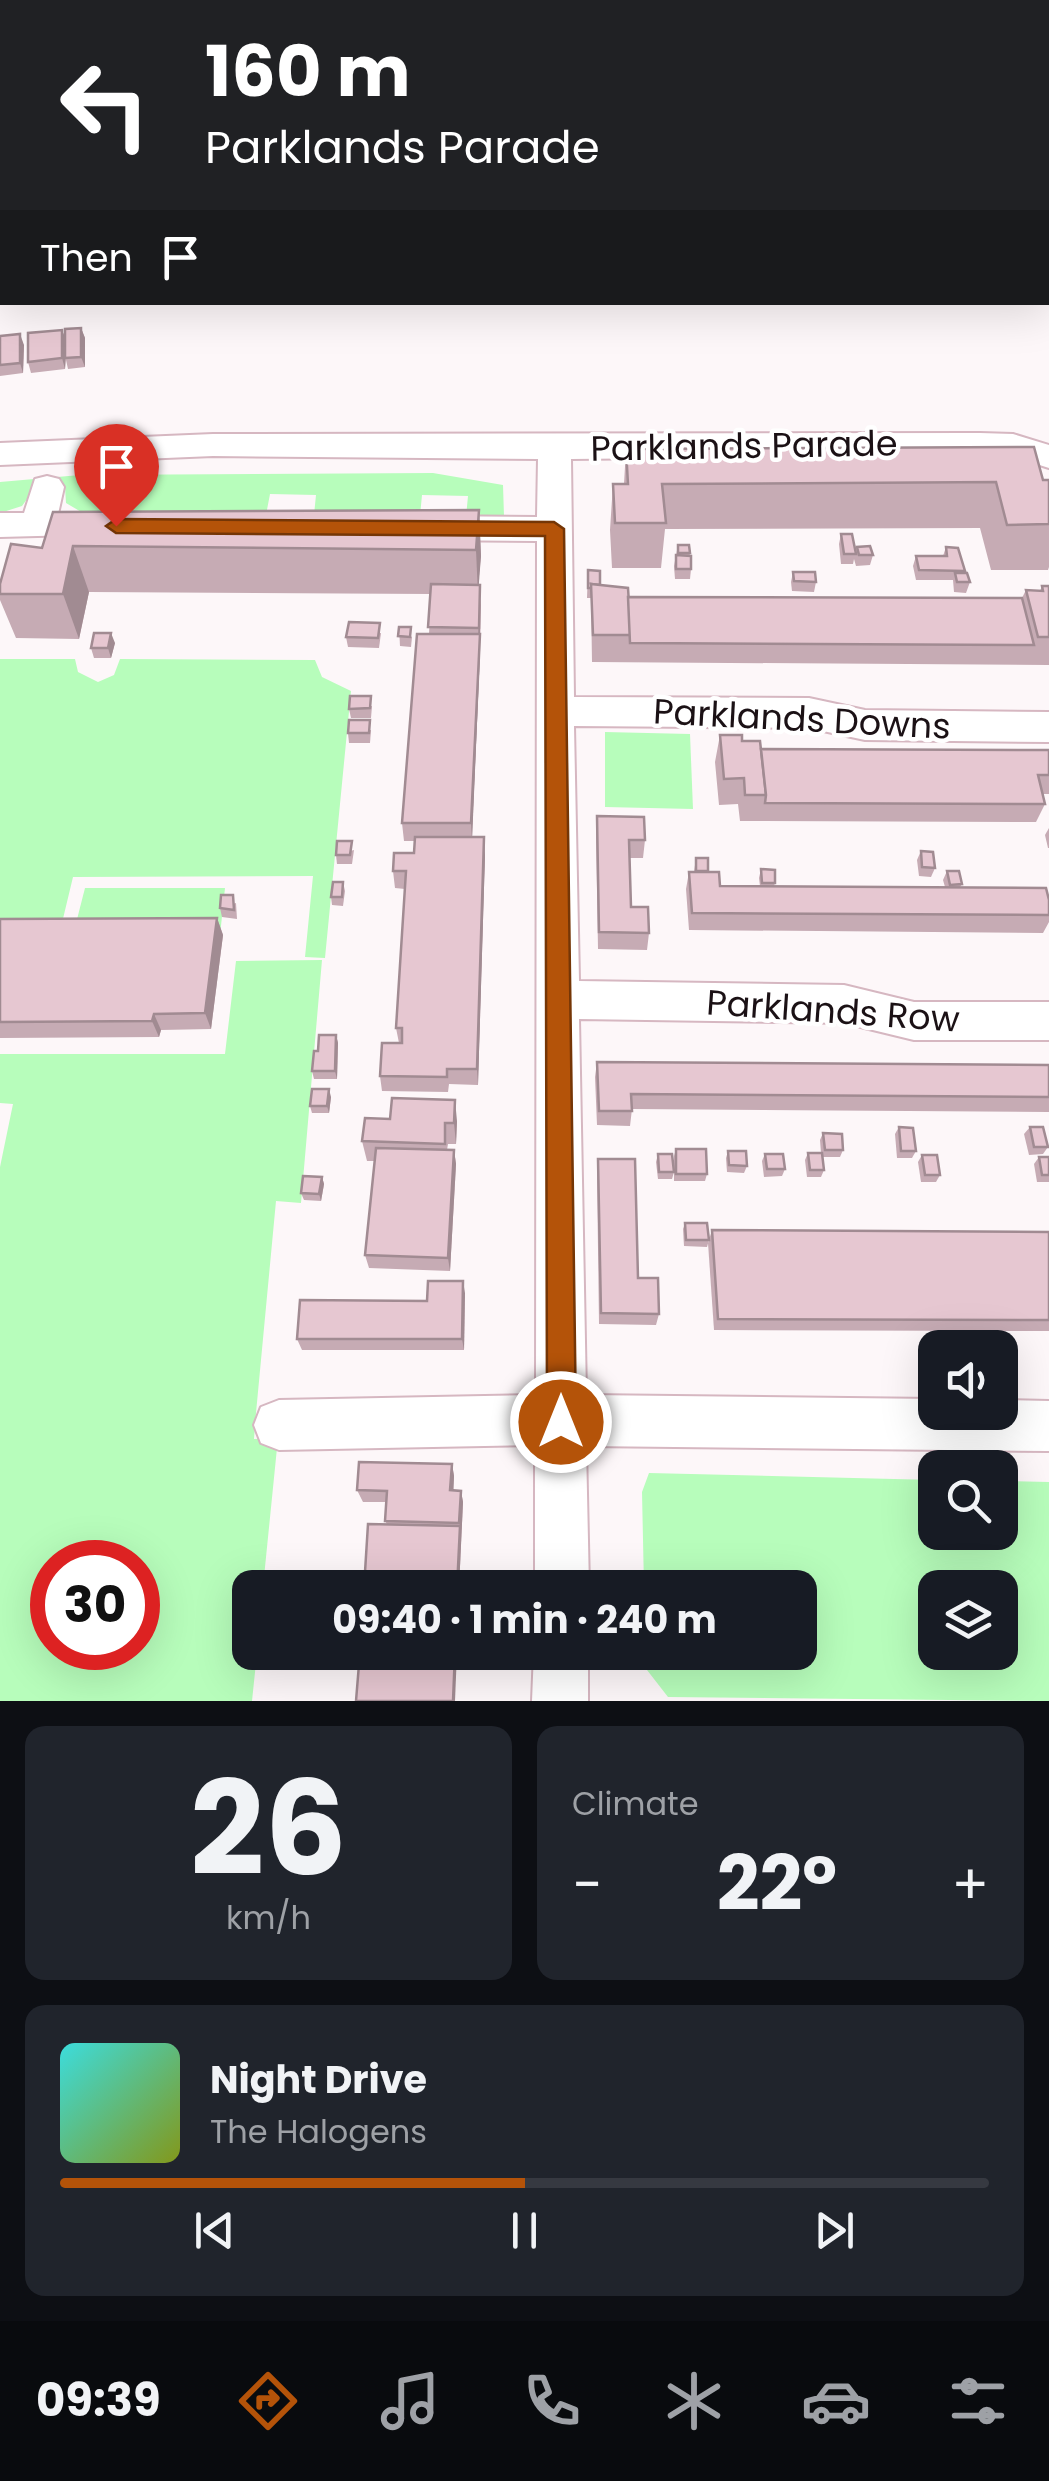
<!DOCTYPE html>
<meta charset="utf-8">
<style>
body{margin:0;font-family:Poppins,sans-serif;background:#20242c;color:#f1f3f6;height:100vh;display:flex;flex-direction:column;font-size:38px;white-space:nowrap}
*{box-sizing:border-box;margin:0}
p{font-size:32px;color:#9ea1a6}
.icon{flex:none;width:55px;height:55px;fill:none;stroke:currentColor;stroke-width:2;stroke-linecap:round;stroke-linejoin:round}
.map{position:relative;height:1701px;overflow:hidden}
.sheet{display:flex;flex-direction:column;gap:25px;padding:25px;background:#0d0f14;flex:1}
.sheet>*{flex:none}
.top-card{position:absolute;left:0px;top:0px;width:1050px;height:305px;box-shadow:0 10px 40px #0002;background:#202124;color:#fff;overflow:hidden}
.buttons{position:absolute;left:918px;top:1330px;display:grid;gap:20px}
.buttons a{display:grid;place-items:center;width:100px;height:100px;border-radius:20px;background:#171b24;box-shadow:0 10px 40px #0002;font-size:50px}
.speed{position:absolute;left:30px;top:1540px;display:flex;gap:20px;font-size:50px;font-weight:700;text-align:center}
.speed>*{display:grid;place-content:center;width:130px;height:130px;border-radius:50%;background:#171b24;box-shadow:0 10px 40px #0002;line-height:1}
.speed .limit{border:15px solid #d22;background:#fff;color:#111}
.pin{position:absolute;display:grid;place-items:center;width:85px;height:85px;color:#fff;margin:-102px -42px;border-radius:50% 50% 50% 0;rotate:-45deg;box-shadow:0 0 10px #0007}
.pin .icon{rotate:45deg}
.me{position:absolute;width:110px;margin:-55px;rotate:0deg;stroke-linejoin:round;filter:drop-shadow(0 0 8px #0008)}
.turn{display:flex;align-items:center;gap:35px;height:210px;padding:0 40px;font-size:45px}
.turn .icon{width:130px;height:130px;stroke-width:2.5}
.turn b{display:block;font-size:70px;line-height:85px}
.then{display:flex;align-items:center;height:95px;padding:0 40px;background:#0003;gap:20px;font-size:38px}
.big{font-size:75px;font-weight:700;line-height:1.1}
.sheet .tile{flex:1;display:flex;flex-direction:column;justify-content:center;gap:15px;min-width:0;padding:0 35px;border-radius:20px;background:#20242c}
.sheet .dial{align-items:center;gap:0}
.dial b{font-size:130px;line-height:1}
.song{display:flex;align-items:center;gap:30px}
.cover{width:120px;height:120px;border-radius:15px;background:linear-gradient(135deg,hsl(180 70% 55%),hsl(70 70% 35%))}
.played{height:10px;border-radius:5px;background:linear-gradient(90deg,#b45309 50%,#363941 50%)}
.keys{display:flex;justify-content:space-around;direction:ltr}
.heat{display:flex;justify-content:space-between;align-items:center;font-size:55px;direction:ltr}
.sheet .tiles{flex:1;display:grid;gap:25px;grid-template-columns:1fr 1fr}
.tile:last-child{grid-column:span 2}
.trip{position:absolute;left:232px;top:1570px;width:585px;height:100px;border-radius:20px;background:#171b24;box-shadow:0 10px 40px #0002;font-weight:700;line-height:100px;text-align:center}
.tab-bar{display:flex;height:160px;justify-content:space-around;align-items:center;background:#090b0e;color:#9ea1a6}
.tab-bar .icon{width:70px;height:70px}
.tab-bar .current{color:#b45309}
.tab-bar b{font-size:45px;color:#f1f3f6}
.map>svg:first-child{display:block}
.green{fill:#b7fdbb;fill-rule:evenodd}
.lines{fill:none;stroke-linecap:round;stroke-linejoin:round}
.street-casing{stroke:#d6b7c1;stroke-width:4}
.secondary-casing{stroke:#d6b7c1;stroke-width:4}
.street{fill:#fff;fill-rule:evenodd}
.secondary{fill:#fff;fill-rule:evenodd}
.wall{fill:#c6abb4}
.shaded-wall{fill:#a18b92}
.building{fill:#e6c7d1;stroke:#a18b92;stroke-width:2.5}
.route{fill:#b45309;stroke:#753606;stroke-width:2.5}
.labels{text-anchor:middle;stroke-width:9;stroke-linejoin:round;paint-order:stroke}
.street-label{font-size:35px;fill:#1b1115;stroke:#fff}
</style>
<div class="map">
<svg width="1049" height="1701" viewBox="0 0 1049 1701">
<rect width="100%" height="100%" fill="#fdf7f9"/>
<!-- green -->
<g class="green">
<path d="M433,473L503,485L504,516L466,517L468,496L422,495L420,516L314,515L316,495L270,494L266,515L83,513L66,503L65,487L35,488L22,506L0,513V482L80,475Z"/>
<path d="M0,659H75L78,672L98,682L114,675L120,659L315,660L322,677L351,691L325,958L305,957L313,876L73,877L61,927L0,928Z"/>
<path d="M605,732L690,734L693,809L605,807Z"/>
<path d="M85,888H225L220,935H73Z"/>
<path d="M322,960L301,1203L276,1201L256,1413L254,1439L278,1438L263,1587L250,1588V1652L257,1653L252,1701H0V1167L13,1104L0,1103V1054H225L236,961ZM52,1562H138V1648H52Z"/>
<path d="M649,1473L935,1480V1532H1000V1481L1049,1482V1701L668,1697L647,1670L646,1653L800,1652V1588L644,1587L642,1492ZM935,1588H1000V1652H935Z"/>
</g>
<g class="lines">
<defs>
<g id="street">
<path d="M3,0H45L2,3Z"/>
<path d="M980,433L1013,434L1049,445V468L1011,456L980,455L571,459L574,697L809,698L865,710L1049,712V742L865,740L809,728L574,726L579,981L844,985L914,1002H1049V1040H914L844,1023L579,1019L586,1395L935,1399V1412H1000V1400L1049,1401V1451L586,1446L589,1588H535V1445L279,1450L261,1443L254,1425L261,1407L279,1400L536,1395L537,541L424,540L412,537L407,528L412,519L424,516L537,517L538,459L213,456L0,465V443L213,434Z"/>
<path d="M47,476L59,479L64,487L58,514L113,518L118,526L113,534L0,537V513H24L35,479Z"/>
<path d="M534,1652H588V1701H532Z"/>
</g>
<rect id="secondary" x="1048" y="83" width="1" height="22"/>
</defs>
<!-- street casing -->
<use href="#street" class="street-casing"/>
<!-- secondary casing -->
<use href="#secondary" class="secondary-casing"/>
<!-- street -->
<use href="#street" class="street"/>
<!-- secondary -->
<use href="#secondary" class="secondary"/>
</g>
<!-- wall -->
<g class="wall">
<path d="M539,0H752L745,2H540Z"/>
<path d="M764,0H1049V28H1048V2H763Z"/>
<path d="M81,328L85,338V367L68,369L66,360L65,369L31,373L28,362L62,330L65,338Z"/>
<path d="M0,336L24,345L23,373L0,376Z"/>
<path d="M626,449L1049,480V567L1048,570H991L980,528L665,529L661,568H612L610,530L613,484H624Z"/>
<path d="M479,510L481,556L478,585L481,605L480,653L472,837L485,855L478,1085L449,1084L448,1092L382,1091L380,1076L399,1043L396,1028L405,889L395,888L393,871L414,853V841H404L402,823L429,634L431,594L89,592L79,639L16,638L0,600V584L42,548Z"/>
<path d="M841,534L855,552L857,547L873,555L870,565L856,566L854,559L853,564H841L839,544Z"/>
<path d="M678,545H689L691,569L690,579H675L674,566Z"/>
<path d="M946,547L965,571V573L970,582L966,593L954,592L953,580H916L913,566L916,556H943Z"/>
<path d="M588,570L600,585L628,597L1022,598L1026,590L1040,591L1042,586H1049V665L592,662L591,598H587Z"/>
<path d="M793,572L816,582L814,592L792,591L791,582Z"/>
<path d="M399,627L412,637L411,647L400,646Z"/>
<path d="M381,633L379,648L348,647L346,637Z"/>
<path d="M115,643L111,658H94L91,648Z"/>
<path d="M372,706L371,718H351L349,709Z"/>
<path d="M371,730L370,743H349L348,733Z"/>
<path d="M720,735L742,741L761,749L1049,750V794H1042L1045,804L1036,822L740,821L738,804L719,805L715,762Z"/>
<path d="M597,816L645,840L643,858H630L631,907L649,933L647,950L598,949L596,834Z"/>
<path d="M1049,828V848H1048L1045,835Z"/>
<path d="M354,850L352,864H337L336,855Z"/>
<path d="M921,851L935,868L931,877L919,876L917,860Z"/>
<path d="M696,858L720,886H760L759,878L761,869L775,883L774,886L945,887L943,880L947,871L962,884L960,887L1049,900V922L1043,933L689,930L686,889L689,872H694Z"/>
<path d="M343,882L345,891L343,906L332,905L331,897Z"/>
<path d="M236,903L237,919L222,917L220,908Z"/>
<path d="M217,918L223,935L211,1029L161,1030L159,1037L0,1038V919Z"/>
<path d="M336,1035L338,1043L337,1079H314L312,1071Z"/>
<path d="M597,1062L1049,1065V1112L632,1109L630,1126L597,1125L595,1077Z"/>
<path d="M331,1097L329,1113H312L310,1106Z"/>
<path d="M457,1121L456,1144H448L447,1150H454L456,1164L450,1271L369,1268L365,1255L375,1161H367L362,1141Z"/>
<path d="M899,1127L916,1151L912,1158H897L895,1134Z"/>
<path d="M1030,1127L1048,1147L1043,1154L1029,1155L1024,1134Z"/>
<path d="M823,1133L843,1150L840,1157H822L824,1170L821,1177H807L805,1160L808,1153H821L820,1140Z"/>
<path d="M676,1149L707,1174L705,1181H674V1156Z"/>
<path d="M728,1151L747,1166L744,1173L727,1172L726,1158Z"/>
<path d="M658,1154L674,1172L672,1179H658L656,1162Z"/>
<path d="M765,1154L785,1169L782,1176L764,1177L762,1161Z"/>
<path d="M922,1155L940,1175L936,1182H921L918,1162Z"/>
<path d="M1039,1157H1049V1182H1037L1034,1164Z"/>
<path d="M598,1159L638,1278L659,1314L656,1325L599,1324L597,1173Z"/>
<path d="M322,1177L324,1184L321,1201L304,1200L301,1193Z"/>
<path d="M685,1223L709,1240L707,1247L684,1246L683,1229Z"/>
<path d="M712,1230L1049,1232V1331L714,1330L708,1243Z"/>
<path d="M465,1293L464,1350H302L297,1339L427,1301Z"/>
<path d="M452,1464L454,1476L453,1491H461L463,1502L459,1588L387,1524L385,1521L387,1502H363L357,1490Z"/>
</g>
<!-- shaded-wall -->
<g class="shaded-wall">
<path d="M703,0H752L745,2H702Z"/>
<path d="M81,328L85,338V367L81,357Z"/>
<path d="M62,330L66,340L65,369L62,358Z"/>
<path d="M20,334L24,345L23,373L20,363Z"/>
<path d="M479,510L481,556L478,595L476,550Z"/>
<path d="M73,546L89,592L79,639L63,594Z"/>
<path d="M480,585V653L472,841L471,823Z"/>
<path d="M111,633L115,643L111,658L108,648Z"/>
<path d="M484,837L485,855L478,1085L477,1069Z"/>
<path d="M217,918L223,935L211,1029L205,1013Z"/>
<path d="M154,1014L161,1030L159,1037L152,1021Z"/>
<path d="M336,1035L338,1043L337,1079L335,1071Z"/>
<path d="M329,1089L331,1097L329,1113L327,1106Z"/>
<path d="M455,1100L457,1121L456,1144L454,1123Z"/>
<path d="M454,1150L456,1164L450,1271L448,1258Z"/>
<path d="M322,1177L324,1184L321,1201L319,1194Z"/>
<path d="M463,1281L465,1293L464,1350L462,1339Z"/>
<path d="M452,1464L454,1476L453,1502L450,1490Z"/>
<path d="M461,1491L463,1502L459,1588H457Z"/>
<path d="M455,1652H457L455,1701H453Z"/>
</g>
<!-- building -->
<g class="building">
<path d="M81,328V357L65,358V329Z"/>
<path d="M62,330V358L28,362V333Z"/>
<path d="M20,334V363L0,365V336Z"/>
<path d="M1034,447L1043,480H1049V524L1007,525L996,482L662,484L666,523H615L613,484H628L626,449Z"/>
<path d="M479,510L476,550L73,546L63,594H0V584L11,544L42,548L53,512Z"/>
<path d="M841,534H852L856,554H844Z"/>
<path d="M678,545H689L690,553H678Z"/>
<path d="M870,546L873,555H859L857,547Z"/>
<path d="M946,547L958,548L965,571L919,570L916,556H947Z"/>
<path d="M676,555L691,556V569H676Z"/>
<path d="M588,570L600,571V585L591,584L592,588H588Z"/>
<path d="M793,572H815L816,582L794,581Z"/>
<path d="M955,573H967L970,582H957Z"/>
<path d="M431,584L480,585L479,628L428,627Z"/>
<path d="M591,584L628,588L631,635H593Z"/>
<path d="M1042,586H1049V637H1038L1026,590L1043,591Z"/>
<path d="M628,597L1022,598L1034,645L630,643Z"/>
<path d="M349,622L380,623L378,638L346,637Z"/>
<path d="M399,627H411L410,637L398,636Z"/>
<path d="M94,633H111L108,648H91Z"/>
<path d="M417,634H480L471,823H402Z"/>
<path d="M350,696H371L370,708L349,709Z"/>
<path d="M349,720H370L369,733H348Z"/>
<path d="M720,735H742V741H760L766,795H745L744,778L724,779Z"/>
<path d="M761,749L1049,750V775H1038L1045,804L765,803L766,795Z"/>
<path d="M597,816L644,817L645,840H629L631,907H648L649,933L599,932Z"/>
<path d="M415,837H484L477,1069H447V1077L380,1076L382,1043H402V1028H396L406,871H393L394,853H414Z"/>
<path d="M337,841H352L350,855H336Z"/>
<path d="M921,851L933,852L935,868L922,867Z"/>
<rect x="696" y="858" width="12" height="13"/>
<path d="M761,869L775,870V883H762Z"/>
<path d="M947,871H959L962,884L950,885Z"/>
<path d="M689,872H719L720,886L1046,888L1049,900V915L692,913Z"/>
<path d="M333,882H343L342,897H331Z"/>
<path d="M221,895H233L234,910L220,908Z"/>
<path d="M217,918L205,1013L154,1014L152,1021L0,1022V919Z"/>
<path d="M319,1035H336L335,1071H312L314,1051H318Z"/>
<path d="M597,1062L1049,1065V1097L631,1094L632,1111H599Z"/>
<path d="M312,1089H329L327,1106H310Z"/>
<path d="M392,1098L455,1100L454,1123H445V1144L362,1141L365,1118L390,1119Z"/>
<path d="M899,1127L913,1128L916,1151H901Z"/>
<path d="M1030,1127H1043L1048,1147H1034Z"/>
<path d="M823,1133L842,1134L843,1150H825Z"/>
<path d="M376,1148L454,1150L448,1258L365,1255Z"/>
<path d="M676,1149H706L707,1174H676Z"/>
<path d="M728,1151H746L747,1166L729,1165Z"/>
<path d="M808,1153H822L824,1170H810Z"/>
<path d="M658,1154H672L674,1172H659Z"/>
<path d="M765,1154H783L785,1169H767Z"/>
<path d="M922,1155H937L940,1175H925Z"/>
<path d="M1039,1157H1049V1175H1042Z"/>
<path d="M598,1159H635L638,1278H658L659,1314L601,1313Z"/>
<path d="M303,1176L322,1177L319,1194L301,1193Z"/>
<path d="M685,1223H707L709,1240H686Z"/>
<path d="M712,1230L1049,1232V1320L718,1319Z"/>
<path d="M428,1281H463L462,1339H297L300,1300L427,1301Z"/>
<path d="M359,1462L452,1464L450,1490L461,1491L459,1523L385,1521L387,1491L357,1490Z"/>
<path d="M368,1524L460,1526L457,1588H364Z"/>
<path d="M360,1652H455L453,1701H356Z"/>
</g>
<!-- route -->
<path class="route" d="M116,519L554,522L564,529L576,1422L571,1432L561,1437L551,1432L547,1422L545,536L116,533L106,526Z"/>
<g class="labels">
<!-- street labels -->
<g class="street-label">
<text transform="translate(744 446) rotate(-1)" y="12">Parklands Parade</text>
<text transform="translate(802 719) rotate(3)" y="12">Parklands Downs</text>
<text transform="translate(833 1011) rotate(4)" y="12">Parklands Row</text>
</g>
</g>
</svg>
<div class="buttons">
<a><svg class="icon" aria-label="sound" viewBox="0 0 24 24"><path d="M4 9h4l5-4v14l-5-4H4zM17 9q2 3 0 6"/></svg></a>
<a><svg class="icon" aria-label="search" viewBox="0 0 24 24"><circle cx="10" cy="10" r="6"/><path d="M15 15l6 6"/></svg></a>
<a><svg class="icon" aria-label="layers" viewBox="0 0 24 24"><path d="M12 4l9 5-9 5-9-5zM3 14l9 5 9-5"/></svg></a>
</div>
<div class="speed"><div class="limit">30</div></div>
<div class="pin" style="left:116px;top:526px;background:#d93025"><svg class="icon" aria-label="arrive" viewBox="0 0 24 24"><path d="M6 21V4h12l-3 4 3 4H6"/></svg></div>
<svg class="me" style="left:561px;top:1422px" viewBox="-20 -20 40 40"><circle r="17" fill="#b45309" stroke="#fff" stroke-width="3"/><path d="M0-11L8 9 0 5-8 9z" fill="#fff"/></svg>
<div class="trip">09:40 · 1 min · 240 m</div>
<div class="top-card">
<div class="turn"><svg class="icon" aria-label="left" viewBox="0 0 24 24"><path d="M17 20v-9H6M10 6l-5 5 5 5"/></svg><div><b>160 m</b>Parklands Parade</div></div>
<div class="then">Then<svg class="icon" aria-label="arrive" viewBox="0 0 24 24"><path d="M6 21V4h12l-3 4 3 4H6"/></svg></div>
</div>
</div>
<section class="sheet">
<div class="tiles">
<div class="tile dial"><b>26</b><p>km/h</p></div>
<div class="tile"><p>Climate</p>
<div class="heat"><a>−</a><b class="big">22°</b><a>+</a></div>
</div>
<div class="tile">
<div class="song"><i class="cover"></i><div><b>Night Drive</b><p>The Halogens</p></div></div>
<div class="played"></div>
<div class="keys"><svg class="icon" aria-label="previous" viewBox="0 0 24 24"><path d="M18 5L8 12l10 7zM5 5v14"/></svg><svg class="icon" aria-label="pause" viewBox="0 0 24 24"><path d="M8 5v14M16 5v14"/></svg><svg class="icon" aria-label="next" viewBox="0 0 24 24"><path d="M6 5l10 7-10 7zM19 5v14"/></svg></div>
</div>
</div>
</section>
<nav class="tab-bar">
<b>09:39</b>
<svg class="icon current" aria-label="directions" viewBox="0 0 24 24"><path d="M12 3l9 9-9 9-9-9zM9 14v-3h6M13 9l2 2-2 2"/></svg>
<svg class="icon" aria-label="music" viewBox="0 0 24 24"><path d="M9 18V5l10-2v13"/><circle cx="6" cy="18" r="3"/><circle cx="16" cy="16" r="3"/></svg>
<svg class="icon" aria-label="phone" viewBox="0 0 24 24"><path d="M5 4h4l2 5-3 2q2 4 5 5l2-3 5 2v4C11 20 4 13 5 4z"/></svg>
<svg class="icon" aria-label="climate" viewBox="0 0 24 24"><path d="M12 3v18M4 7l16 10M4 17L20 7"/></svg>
<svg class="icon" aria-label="car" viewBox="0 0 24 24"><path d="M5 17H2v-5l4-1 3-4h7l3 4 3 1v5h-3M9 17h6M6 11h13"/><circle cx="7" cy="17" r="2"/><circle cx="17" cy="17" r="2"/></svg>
<svg class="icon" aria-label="filters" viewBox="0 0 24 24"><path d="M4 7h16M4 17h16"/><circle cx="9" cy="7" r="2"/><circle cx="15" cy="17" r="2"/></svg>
</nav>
